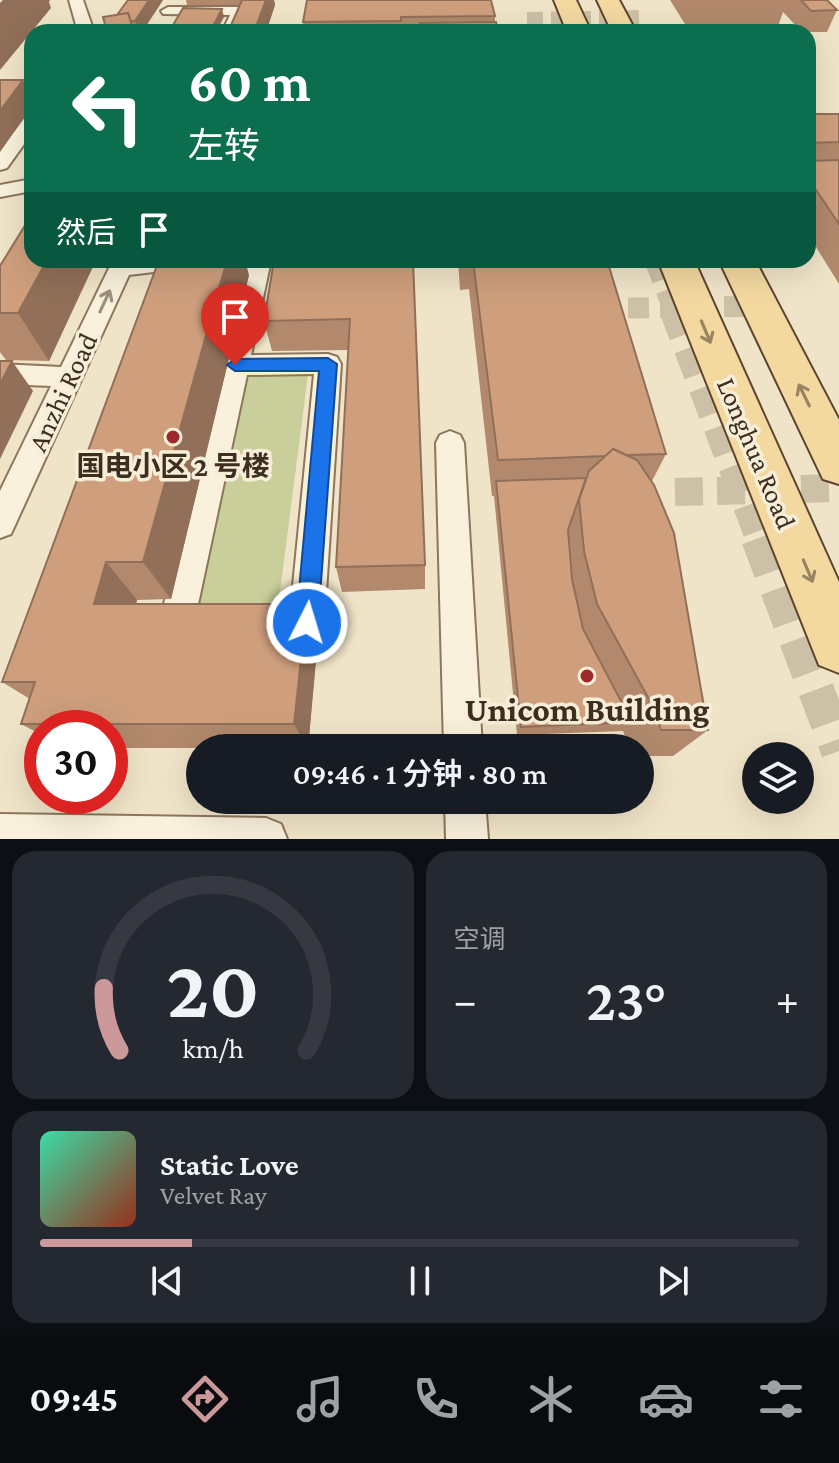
<!DOCTYPE html>
<html lang="zh">
<meta charset="utf-8">
<style>
body{margin:0;font-family:"Crimson Pro","Noto Sans SC",serif;background:#242831;color:#f1f3f6;height:100vh;display:flex;flex-direction:column;font-size:30px;white-space:nowrap}
*{box-sizing:border-box;margin:0}
p{font-size:26px;color:#9ea1a6}
.icon{flex:none;width:44px;height:44px;fill:none;stroke:currentColor;stroke-width:2;stroke-linecap:round;stroke-linejoin:round}
.map{position:relative;height:839px;overflow:hidden}
.drawer{display:flex;flex-direction:column;gap:12px;padding:12px;background:#0d0f14;flex:1}
.drawer>*{flex:none}
.top-card{position:absolute;left:24px;top:24px;width:792px;height:244px;border-radius:24px;box-shadow:0 8px 32px #0002;background:#0b6e4f;color:#fff;overflow:hidden}
.buttons{position:absolute;left:742px;top:742px;display:grid;gap:16px}
.buttons a{display:grid;place-items:center;width:72px;height:72px;border-radius:50%;background:#171b24;box-shadow:0 8px 32px #0002;font-size:40px}
.speed{position:absolute;left:24px;top:710px;display:flex;gap:16px;font-size:40px;font-weight:700;text-align:center}
.speed>*{display:grid;place-content:center;width:104px;height:104px;border-radius:50%;background:#171b24;box-shadow:0 8px 32px #0002;line-height:1}
.speed .limit{border:12px solid #d22;background:#fff;color:#111}
.pin{position:absolute;display:grid;place-items:center;width:68px;height:68px;color:#fff;margin:-82px -34px;border-radius:50% 50% 50% 0;rotate:-45deg;box-shadow:0 0 8px #0007}
.pin .icon{rotate:45deg}
.me{position:absolute;width:88px;margin:-44px;rotate:5deg;stroke-linejoin:round;filter:drop-shadow(0 0 6px #0008)}
.turn{display:flex;align-items:center;gap:28px;height:168px;padding:0 32px;font-size:36px}
.turn .icon{width:104px;height:104px;stroke-width:2.5}
.turn b{display:block;font-size:56px;line-height:68px}
.then{display:flex;align-items:center;height:76px;padding:0 32px;background:#0003;gap:16px;font-size:30px}
.big{font-size:60px;font-weight:600;line-height:1.1}
.drawer .tile{flex:1;display:flex;flex-direction:column;justify-content:center;gap:12px;min-width:0;padding:0 28px;border-radius:24px;background:#242831}
.drawer .dial{align-items:center;gap:0}
.dial svg{height:208px;overflow:visible;fill:none;stroke:#363941;stroke-width:7;stroke-linecap:round;text-anchor:middle}
.dial text{fill:#f1f3f6;stroke:none}
.song{display:flex;align-items:center;gap:24px}
.cover{width:96px;height:96px;border-radius:12px;background:linear-gradient(135deg,hsl(160 70% 55%),hsl(10 70% 35%))}
.played{height:8px;border-radius:4px;background:linear-gradient(90deg,#cc999b 20%,#363941 20%)}
.keys{display:flex;justify-content:space-around;direction:ltr}
.heat{display:flex;justify-content:space-between;align-items:center;font-size:44px;direction:ltr}
.drawer .tiles{flex:1;display:grid;gap:12px;grid-template-columns:1fr 1fr}
.tile:last-child{grid-column:span 2}
.trip{position:absolute;left:186px;top:734px;width:468px;height:80px;border-radius:40px;background:#171b24;box-shadow:0 8px 32px #0002;font-weight:600;line-height:80px;text-align:center}
.menu{display:flex;height:128px;justify-content:space-around;align-items:center;background:#090b0e;color:#9ea1a6}
.menu .icon{width:56px;height:56px}
.menu .active{color:#cc999b}
.menu b{font-size:36px;color:#f1f3f6}
.map>svg:first-child{display:block}
.green{fill:#c9cf9b}
.lines{fill:none;stroke-linecap:round;stroke-linejoin:round}
.street-tunnel-far3{stroke:#ccc0a6;stroke-width:16;stroke-dasharray:16 8;stroke-linecap:butt}
.street-tunnel-far2{stroke:#ccc0a6;stroke-width:21;stroke-dasharray:21 11;stroke-linecap:butt}
.street-tunnel-far1{stroke:#ccc0a6;stroke-width:28;stroke-dasharray:28 14;stroke-linecap:butt}
.street-tunnel{stroke:#ccc0a6;stroke-width:36;stroke-dasharray:36 18;stroke-linecap:butt}
.street-casing{stroke:#8d765c;stroke-width:4}
.primary-casing{stroke:#5b4430;stroke-width:4}
.street{fill:#faf1dc;fill-rule:evenodd}
.primary{fill:#f3d9a0;fill-rule:evenodd}
.wall{fill:#b2896c}
.shaded-wall{fill:#916f58}
.building{fill:#cf9f7d;stroke:#916f58;stroke-width:2}
.oneway{stroke:#9c907e}
.oneway2{stroke:#988460}
.route{fill:#1a73e8;stroke:#114b97;stroke-width:2}
.poi-dot{fill:#9e2a2b;stroke:#f7eed8;stroke-width:3}
.labels{text-anchor:middle;stroke-width:7;stroke-linejoin:round;paint-order:stroke}
.street-label{font-size:28px;fill:#3d2e20;stroke:#f7eed8}
.poi-label{font-size:28px;font-weight:bold;fill:#3d2e20;stroke:#f7eed8}
.near-poi-label{font-size:34px;font-weight:bold;fill:#3d2e20;stroke:#f7eed8}
</style>
<div class="map">
<svg width="839" height="839" viewBox="0 0 839 839">
<rect width="100%" height="100%" fill="#f0e4c8"/>
<!-- green -->
<path class="green" d="M243,375H308L277,615H193Z"/>
<g class="lines">
<!-- street-tunnel-far3 -->
<path class="street-tunnel-far3" d="M527,20L642,18"/>
<!-- street-tunnel-far2 -->
<g class="street-tunnel-far2">
<path d="M655,260L674,311"/>
<path d="M628,308L774,306"/>
</g>
<!-- street-tunnel-far1 -->
<g class="street-tunnel-far1">
<path d="M673,309L760,540"/>
<path d="M675,492L839,488"/>
</g>
<!-- street-tunnel -->
<path class="street-tunnel" d="M759,538L839,751"/>
<defs>
<g id="street">
<path d="M69,0H83L94,32H78Z"/>
<path d="M168,7H239L246,11L238,32H222L230,15L163,14L161,11Z"/>
<rect x="0" y="90" width="32" height="10"/>
<path d="M32,115V133L7,168L0,170V151L26,116Z"/>
<path d="M32,179V191L0,197V185Z"/>
<path d="M113,260H206L203,265L195,267L129,275L11,534L0,538V491L51,386L0,384V364L61,367Z"/>
<path d="M249,260H271L251,355L328,354L337,357L341,364L324,623L319,635C303,642 287,642 271,635L266,623L271,611L291,606L314,374L247,375L197,609L205,612L210,624L205,636C190,642 179,642 164,636L159,624Z"/>
<path d="M450,431L460,435L464,443L482,748H444L436,443L440,435Z"/>
<path d="M445,800H485L488,839H446Z"/>
<path d="M0,814L266,818L281,824L287,839H0Z"/>
</g>
<g id="primary">
<path d="M554,0H576L591,32H567Z"/>
<path d="M597,0H619L636,32H612Z"/>
<path d="M658,260H694L839,582V673L819,665Z"/>
<path d="M719,260H755L839,420V484L823,479Z"/>
</g>
</defs>
<!-- street casing -->
<use href="#street" class="street-casing"/>
<!-- primary casing -->
<use href="#primary" class="primary-casing"/>
<!-- street -->
<use href="#street" class="street"/>
<!-- primary -->
<use href="#primary" class="primary"/>
</g>
<!-- wall -->
<g class="wall">
<path d="M163,0L142,32H107L117,15Z"/>
<path d="M186,0H274L275,5L266,32H228L240,5H187Z"/>
<path d="M307,0L495,16V22L498,32H304L303,22Z"/>
<path d="M670,0H827L837,10L827,32H802L783,12L776,32H690Z"/>
<path d="M808,105L816,114H839V284L808,234Z"/>
<path d="M32,260H96L49,361L6,360L0,352V266Z"/>
<path d="M413,260L425,565V589L342,592L336,567L348,350L272,351L264,321Z"/>
<path d="M458,260H607L666,454L652,481L708,730L673,756H640V748H629L623,731L517,735L494,496H492L469,289L460,290Z"/>
<path d="M249,275L171,599L137,600L136,604H307L318,638L308,748H110V728H42V735L21,724L30,699L2,682Z"/>
</g>
<!-- shaded-wall -->
<g class="shaded-wall">
<path d="M3,0H50L49,2L51,8L0,70V3Z"/>
<path d="M149,0H163L142,32H139L135,21Z"/>
<path d="M266,0H274L275,5L266,32H254Z"/>
<path d="M222,9L224,17L216,32H210Z"/>
<path d="M23,80L32,99V106L0,152V111Z"/>
<path d="M47,260H96L49,361L18,313Z"/>
<path d="M227,260H245L249,275L171,599L143,562Z"/>
<path d="M12,361L33,391L0,459V384Z"/>
<path d="M106,562L137,600L127,638L94,604Z"/>
<path d="M307,604L318,638L308,748L294,724Z"/>
</g>
<!-- building -->
<g class="building">
<path d="M128,0H149L135,21H130L128,13L117,15Z"/>
<path d="M242,0H266L254,32H228Z"/>
<path d="M307,0H491L495,16L401,17V21L303,22Z"/>
<path d="M801,0H827L837,10L811,11Z"/>
<path d="M183,8L222,9L210,32H169Z"/>
<path d="M128,13L134,32H107L103,17Z"/>
<path d="M496,22L498,32H420V23Z"/>
<path d="M0,80H23L0,111Z"/>
<path d="M808,105L816,114H839V142L808,143Z"/>
<path d="M839,160V224L808,178V161Z"/>
<path d="M32,214V260H47L18,313H0V266Z"/>
<path d="M159,260H227L143,562H106L94,604H307L294,724H21L35,682H2Z"/>
<path d="M274,260H413L425,565L336,567L350,319L264,321Z"/>
<path d="M473,260H607L666,454L626,455L613,449L606,456L498,460Z"/>
<path d="M0,361H12L0,384Z"/>
<path d="M613,449L637,460L654,485L674,533L708,730H661L651,703L597,604L584,551L579,500L589,471Z"/>
<path d="M586,478L568,530L572,579L583,629L632,722L521,727L496,481Z"/>
</g>
<!-- one-way arrows -->
<defs><path id="oneway-shaft" d="M-6 0H5M1.5-3L5.5 0L1.5 3" fill="none" stroke-width="1.6" stroke-linecap="round" stroke-linejoin="round" transform="scale(2)"/></defs>
<use class="oneway" href="#oneway-shaft" transform="translate(105 301) rotate(-65)"/>
<g class="oneway2">
<use href="#oneway-shaft" transform="translate(706 332) rotate(67)"/>
<use href="#oneway-shaft" transform="translate(804 395) rotate(-116)"/>
<use href="#oneway-shaft" transform="translate(808 571) rotate(67)"/>
</g>
<!-- route -->
<path class="route" d="M328,358L337,364L318,623L315,631L307,634L299,631L296,623L319,371H235L227,365L235,359Z"/>
<!-- markers -->
<g class="poi-dot">
<circle cx="173" cy="437" r="8"/>
<circle cx="587" cy="676" r="8"/>
</g>
<g class="labels">
<!-- street labels -->
<g class="street-label">
<text transform="translate(62 392) rotate(-65)" y="10">Anzhi Road</text>
<text transform="translate(757 453) rotate(67)" y="10">Longhua Road</text>
</g>
<!-- poi labels -->
<g class="poi-label">
<text x="173" y="476">国电小区 2 号楼</text>
</g>
<!-- near-poi labels -->
<g class="near-poi-label">
<text x="587" y="721">Unicom Building</text>
</g>
</g>
</svg>
<div class="buttons">
<a><svg class="icon" aria-label="layers" viewBox="0 0 24 24"><path d="M12 4l9 5-9 5-9-5zM3 14l9 5 9-5"/></svg></a>
</div>
<div class="speed"><div class="limit">30</div></div>
<div class="pin" style="left:235px;top:365px;background:#d93025"><svg class="icon" aria-label="arrive" viewBox="0 0 24 24"><path d="M6 21V4h12l-3 4 3 4H6"/></svg></div>
<svg class="me" style="left:307px;top:623px" viewBox="-20 -20 40 40"><circle r="17" fill="#1a73e8" stroke="#fff" stroke-width="3"/><path d="M0-11L8 9 0 5-8 9z" fill="#fff"/></svg>
<div class="trip">09:46 · 1 分钟 · 80 m</div>
<div class="top-card">
<div class="turn"><svg class="icon" aria-label="left" viewBox="0 0 24 24"><path d="M17 20v-9H6M10 6l-5 5 5 5"/></svg><div><b>60 m</b>左转</div></div>
<div class="then">然后<svg class="icon" aria-label="arrive" viewBox="0 0 24 24"><path d="M6 21V4h12l-3 4 3 4H6"/></svg></div>
</div>
</div>
<section class="drawer">
<div class="tiles">
<div class="tile dial"><svg viewBox="0 0 100 80">
<path d="M14 69A42 42 0 1 1 86 69"/>
<path d="M14 69A42 42 0 0 1 8 45" stroke="#cc999b"/>
<text x="50" y="56" font-size="32" font-weight="700">20</text>
<text x="50" y="72" font-size="11">km/h</text>
</svg></div>
<div class="tile"><p>空调</p>
<div class="heat"><a>−</a><b class="big">23°</b><a>+</a></div>
</div>
<div class="tile">
<div class="song"><i class="cover"></i><div><b>Static Love</b><p>Velvet Ray</p></div></div>
<div class="played"></div>
<div class="keys"><svg class="icon" aria-label="previous" viewBox="0 0 24 24"><path d="M18 5L8 12l10 7zM5 5v14"/></svg><svg class="icon" aria-label="pause" viewBox="0 0 24 24"><path d="M8 5v14M16 5v14"/></svg><svg class="icon" aria-label="next" viewBox="0 0 24 24"><path d="M6 5l10 7-10 7zM19 5v14"/></svg></div>
</div>
</div>
</section>
<nav class="menu">
<b>09:45</b>
<svg class="icon active" aria-label="directions" viewBox="0 0 24 24"><path d="M12 3l9 9-9 9-9-9zM9 14v-3h6M13 9l2 2-2 2"/></svg>
<svg class="icon" aria-label="music" viewBox="0 0 24 24"><path d="M9 18V5l10-2v13"/><circle cx="6" cy="18" r="3"/><circle cx="16" cy="16" r="3"/></svg>
<svg class="icon" aria-label="phone" viewBox="0 0 24 24"><path d="M5 4h4l2 5-3 2q2 4 5 5l2-3 5 2v4C11 20 4 13 5 4z"/></svg>
<svg class="icon" aria-label="climate" viewBox="0 0 24 24"><path d="M12 3v18M4 7l16 10M4 17L20 7"/></svg>
<svg class="icon" aria-label="car" viewBox="0 0 24 24"><path d="M5 17H2v-5l4-1 3-4h7l3 4 3 1v5h-3M9 17h6M6 11h13"/><circle cx="7" cy="17" r="2"/><circle cx="17" cy="17" r="2"/></svg>
<svg class="icon" aria-label="filters" viewBox="0 0 24 24"><path d="M4 7h16M4 17h16"/><circle cx="9" cy="7" r="2"/><circle cx="15" cy="17" r="2"/></svg>
</nav>
